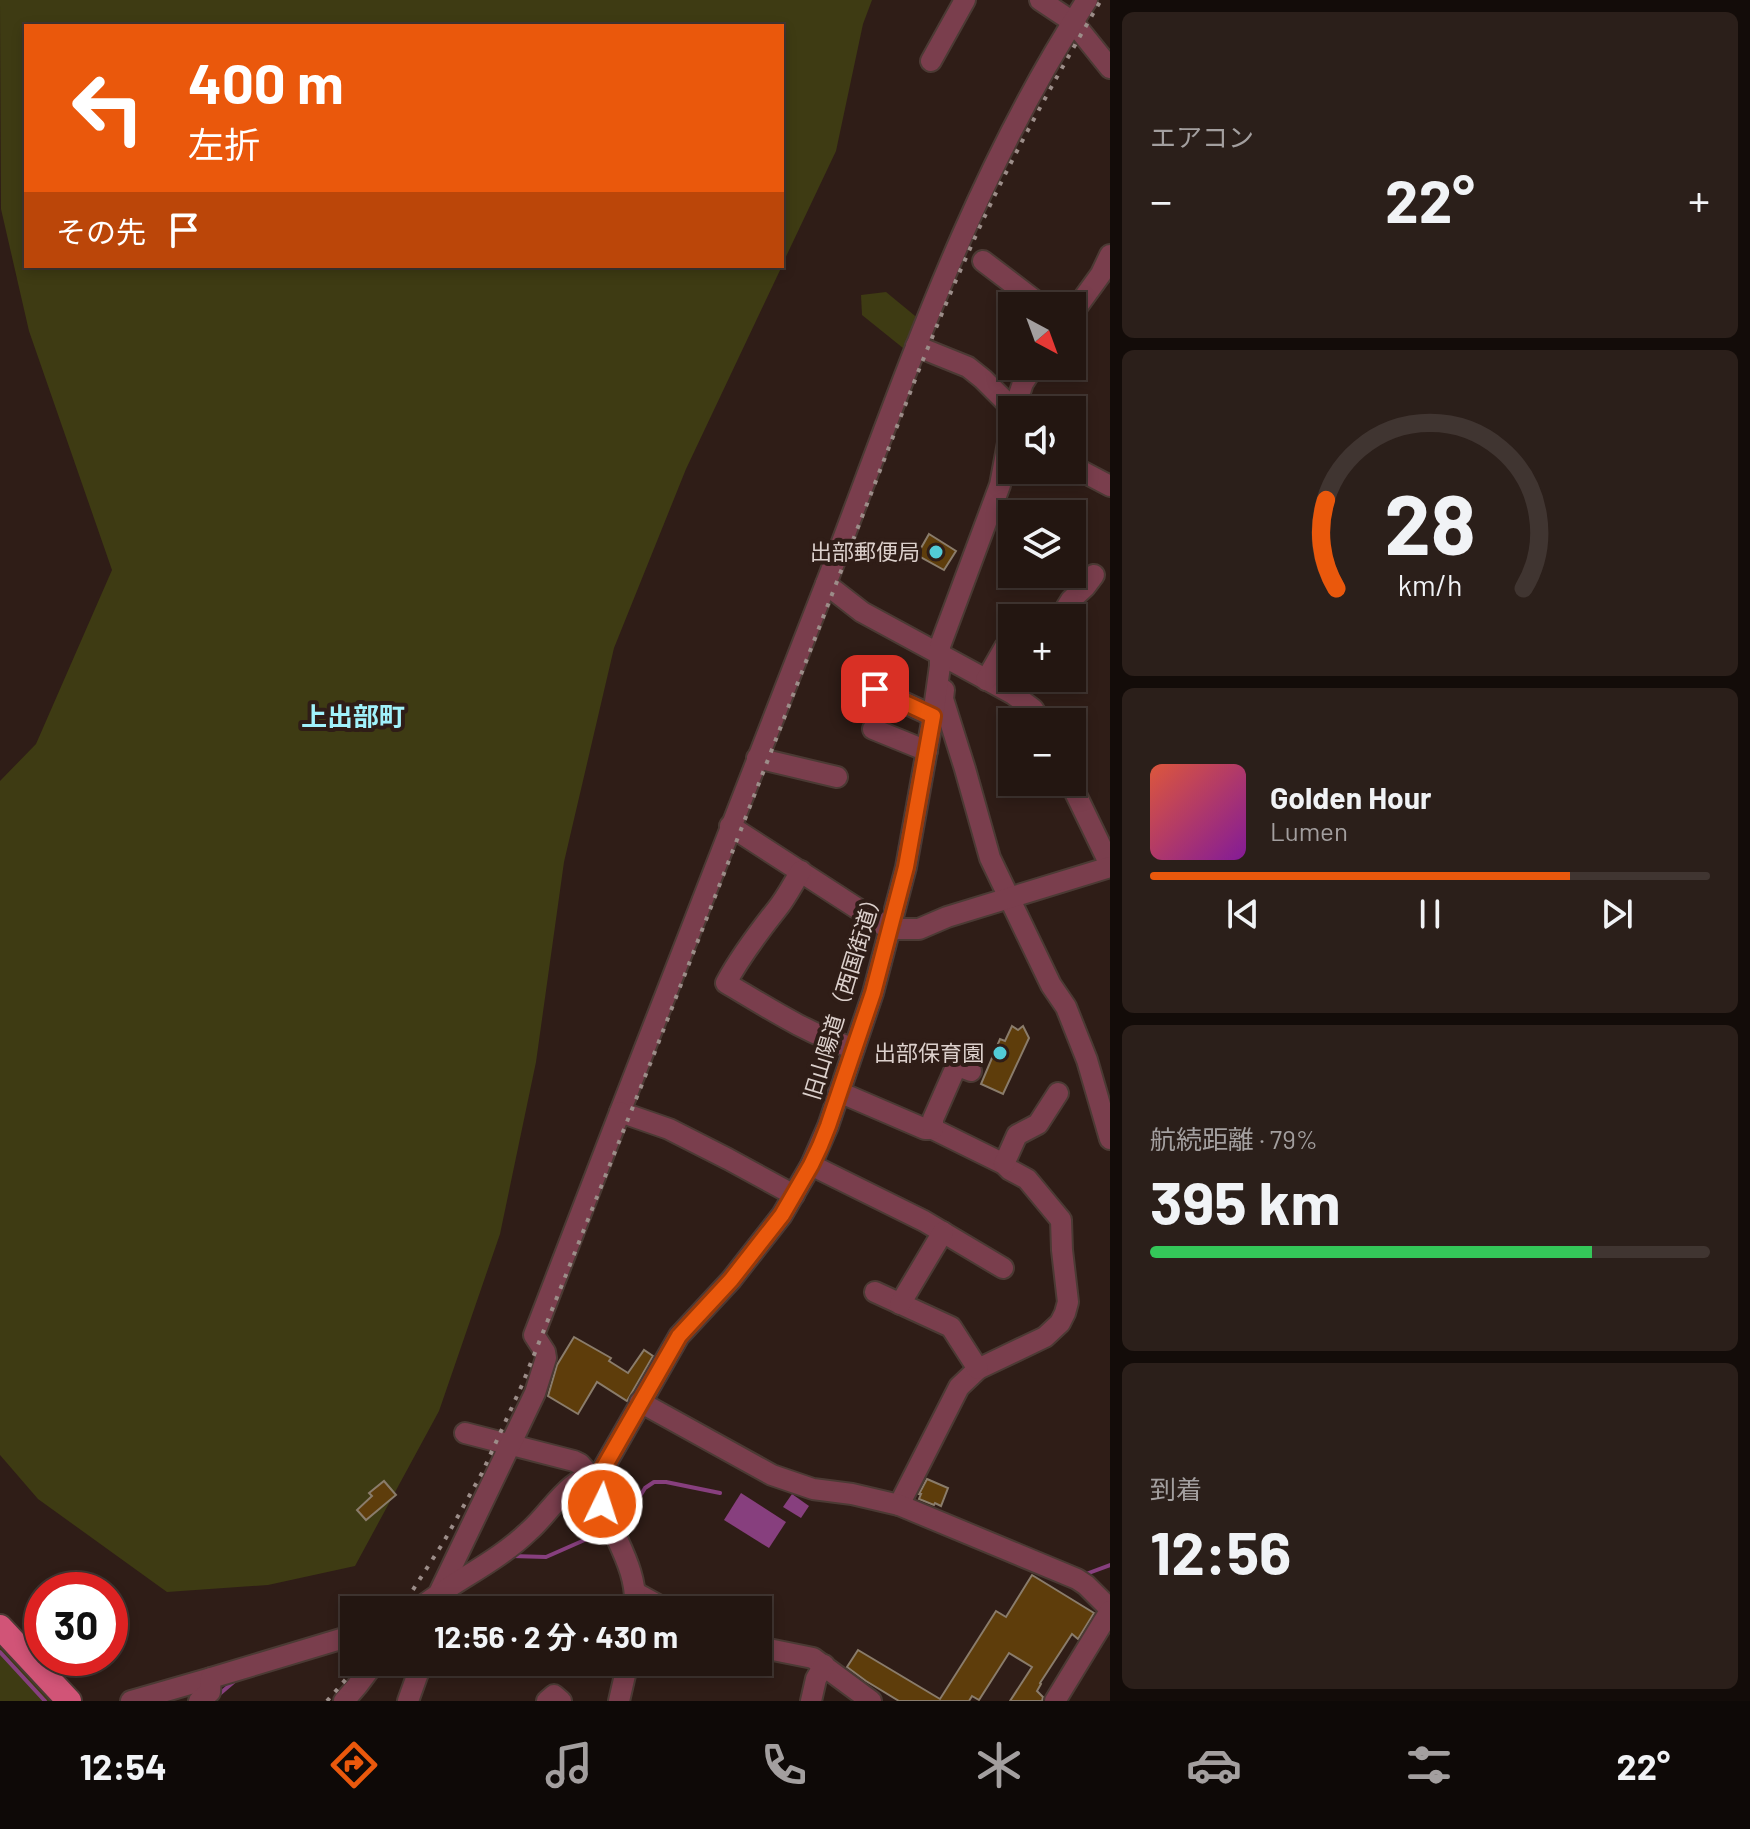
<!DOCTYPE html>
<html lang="ja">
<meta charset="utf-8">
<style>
body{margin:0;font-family:Barlow,"Noto Sans JP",sans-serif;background:#2b1f1a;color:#f1f3f6;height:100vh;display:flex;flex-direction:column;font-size:30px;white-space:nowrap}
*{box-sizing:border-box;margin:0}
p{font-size:26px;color:#a39f9f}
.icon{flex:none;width:44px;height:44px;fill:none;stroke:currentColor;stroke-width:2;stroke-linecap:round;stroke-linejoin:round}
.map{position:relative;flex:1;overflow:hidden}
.details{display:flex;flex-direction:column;gap:12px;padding:12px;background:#130c09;width:640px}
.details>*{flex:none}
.top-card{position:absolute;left:24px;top:24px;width:760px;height:244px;border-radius:0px;box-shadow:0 4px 12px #0003,0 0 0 2px #403531;background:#ea580c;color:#fff;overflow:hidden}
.needle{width:52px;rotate:139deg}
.fabs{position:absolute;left:998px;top:292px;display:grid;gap:16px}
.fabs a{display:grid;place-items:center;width:88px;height:88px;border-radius:0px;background:#231611;box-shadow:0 4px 12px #0003,0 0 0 2px #403531;font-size:40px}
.speed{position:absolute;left:24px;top:1572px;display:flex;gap:16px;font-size:40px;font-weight:700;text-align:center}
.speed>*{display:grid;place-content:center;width:104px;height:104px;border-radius:50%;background:#231611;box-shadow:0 4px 12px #0003,0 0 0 2px #403531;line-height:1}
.speed .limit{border:12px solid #d22;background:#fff;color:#111}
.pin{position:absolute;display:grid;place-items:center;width:68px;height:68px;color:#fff;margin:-34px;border-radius:16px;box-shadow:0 4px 12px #0006}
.me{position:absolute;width:88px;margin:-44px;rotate:4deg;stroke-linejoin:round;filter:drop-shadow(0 0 6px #0008)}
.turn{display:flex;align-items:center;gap:28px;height:168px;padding:0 32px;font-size:36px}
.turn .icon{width:104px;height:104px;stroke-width:2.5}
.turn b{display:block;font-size:56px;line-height:68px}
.then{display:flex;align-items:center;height:76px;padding:0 32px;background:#0003;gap:16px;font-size:30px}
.big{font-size:60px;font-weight:700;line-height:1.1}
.details .tile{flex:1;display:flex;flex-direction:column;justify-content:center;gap:12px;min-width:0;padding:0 28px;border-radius:12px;background:#2b1f1a}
.details .dial{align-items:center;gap:0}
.dial svg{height:208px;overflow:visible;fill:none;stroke:#403531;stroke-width:7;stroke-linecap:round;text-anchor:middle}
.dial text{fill:#f1f3f6;stroke:none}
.song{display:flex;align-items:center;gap:24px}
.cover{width:96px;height:96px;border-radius:12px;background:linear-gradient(135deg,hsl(10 70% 55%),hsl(290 70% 35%))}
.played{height:8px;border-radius:4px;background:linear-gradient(90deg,#ea580c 75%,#403531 75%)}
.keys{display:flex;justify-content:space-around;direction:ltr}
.heat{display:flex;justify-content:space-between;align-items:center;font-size:44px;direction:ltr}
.charge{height:12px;border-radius:6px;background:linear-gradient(90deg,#34c759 79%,#403531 0)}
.trip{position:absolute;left:340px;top:1596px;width:432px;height:80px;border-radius:0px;background:#231611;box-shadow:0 4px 12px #0003,0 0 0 2px #403531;font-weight:700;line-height:80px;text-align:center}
.tabs{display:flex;height:128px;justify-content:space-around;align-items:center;background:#0e0907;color:#a39f9f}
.tabs .icon{width:56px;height:56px}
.tabs .selected{color:#ea580c}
.tabs b{font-size:36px;color:#f1f3f6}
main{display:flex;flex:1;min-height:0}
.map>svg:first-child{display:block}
.green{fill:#3e3b13}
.water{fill:#873f7e}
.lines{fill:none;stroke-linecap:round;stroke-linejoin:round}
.stream{stroke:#873f7e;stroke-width:4}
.building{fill:#5e3d0b;stroke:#8a7c6b;stroke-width:2}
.minor-casing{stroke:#4b3a34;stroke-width:24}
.major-casing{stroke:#4b3a34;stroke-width:28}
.minor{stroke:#7a3e4d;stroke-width:20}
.major{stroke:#d15477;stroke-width:24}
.rail{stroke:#9c8d89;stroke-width:4;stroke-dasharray:4 8;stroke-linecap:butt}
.route-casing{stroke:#983908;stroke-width:20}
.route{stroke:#ea580c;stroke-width:14}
.poi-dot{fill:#52cbd7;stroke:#2f1d17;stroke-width:3}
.labels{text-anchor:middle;stroke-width:8;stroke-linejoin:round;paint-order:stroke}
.poi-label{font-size:22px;fill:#dcd0cc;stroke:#2f1d17;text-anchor:end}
.street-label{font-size:22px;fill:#dcd0cc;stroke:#2f1d17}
.quarter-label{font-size:26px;font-weight:bold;fill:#a1f2fb;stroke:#2f1d17}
</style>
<main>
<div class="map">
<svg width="1110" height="1701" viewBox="0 0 1110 1701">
<rect width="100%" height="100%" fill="#2f1d17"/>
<!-- green -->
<g class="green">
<path d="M0,0H872L863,24L836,151L782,265V26H26V266H782L686,469L614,648L564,862L536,1062L500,1234L439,1411L355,1566L268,1585L167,1592L38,1499L0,1455V781L36,744L112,570L29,331L1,209Z"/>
<path d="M886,292L920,320L908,352L862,315L861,295Z"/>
<path d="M0,1643L53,1701H0Z"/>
</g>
<!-- water -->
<g class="water">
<path d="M741,1493L786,1522L769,1548L724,1520Z"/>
<path d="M792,1494L809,1506L801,1518L783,1507Z"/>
</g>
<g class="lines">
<!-- stream -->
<g class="stream">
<path d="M616,1524L629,1514L645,1488L654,1482H666L720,1493"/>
<path d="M512,1556L546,1557L605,1531"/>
<path d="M1086,1574L1110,1565"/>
<path d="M0,1652L45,1701"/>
<path d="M216,1697L237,1679"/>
</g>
</g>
<!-- building -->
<g class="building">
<path d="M929,534L956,551L944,570L917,555Z"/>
<path d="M1012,1026L1018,1030L1023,1026L1029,1038L1003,1094L981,1084L1000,1039L1005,1041Z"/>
<path d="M574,1337L611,1358L609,1361L628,1373L644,1350L653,1356L627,1401L597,1382L578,1414L548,1396L557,1365Z"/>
<path d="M927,1479L948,1488L941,1506L935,1503L934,1505L919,1499L921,1494H919Z"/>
<path d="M384,1481L396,1495L366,1520L357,1510L372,1496L369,1493Z"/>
<path d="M1032,1575L1094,1613L1078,1639L1072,1634L1040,1683L1041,1684L1037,1691L1043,1697L1042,1701H1010L1032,1667L1009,1653L979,1700L972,1696L969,1701H899L866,1681L847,1667L858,1650L940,1699L996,1611L1006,1617Z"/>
</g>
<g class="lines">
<defs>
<g id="minor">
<path d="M1040,0L1073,22L1110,68"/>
<path d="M931,61L965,0"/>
<path d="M983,261L1042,306"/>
<path d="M1072,314L1101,274L1110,255"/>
<path d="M916,346L968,367L983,379L1014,410"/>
<path d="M1014,410L1023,383L1034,366"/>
<path d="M1072,466L1110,486"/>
<path d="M826,584L862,612L1013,694L1033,709L1041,722"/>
<path d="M1060,618L1071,600L1085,587L1094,575"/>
<path d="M986,680L1005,647"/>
<path d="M875,689L933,716"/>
<path d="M944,690L943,699L965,769L990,858L1051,985L1066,1007L1087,1060L1110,1139"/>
<path d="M873,729L927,751"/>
<path d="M757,758L837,777"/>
<path d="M1070,782L1110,865"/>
<path d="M730,826L889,929H919L947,917L1110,867"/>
<path d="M801,871C793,884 786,898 777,909C758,933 740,957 726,983C765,1006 811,1036 854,1048"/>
<path d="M839,1092L925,1129H933L1004,1164L1010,1170L1027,1179L1061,1220L1062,1250L1068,1302L1065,1313L1060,1323L1045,1337L978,1369L959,1387L899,1505"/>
<path d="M933,1129V1119L955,1069L958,1066L971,1071"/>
<path d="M1004,1164L1017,1135L1038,1124L1058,1093"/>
<path d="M811,1165L924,1221L1003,1268"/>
<path d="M794,1195L728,1159L669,1129L620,1112C691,927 765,743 836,558C908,368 975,171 1087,0"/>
<path d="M875,1292L951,1327L978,1369"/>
<path d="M900,1304L943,1232"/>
<path d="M640,1402L772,1475L813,1489L852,1494L899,1505L1077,1579L1086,1585L1110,1609"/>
<path d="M465,1433L574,1461L580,1464L590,1475"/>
<path d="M440,1591L535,1393L546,1358L545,1352L534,1335L620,1112"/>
<path d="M636,1593L667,1610"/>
<path d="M417,1610C453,1581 496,1563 529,1531C551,1512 569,1476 600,1474"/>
<path d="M635,1610C639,1556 597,1524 600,1474L679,1336L731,1280L782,1215L811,1165L828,1126L873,993L906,867L933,716L940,666V646L1000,485L1012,422"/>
<path d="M758,1647L813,1658L871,1701"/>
<path d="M131,1701L211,1678"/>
<path d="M199,1701L210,1692L211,1678L354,1635"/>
<path d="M344,1701L357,1686L375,1662"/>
<path d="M408,1701L422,1662"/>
<path d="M547,1701L554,1695L561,1701"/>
<path d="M619,1701L628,1662"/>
<path d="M811,1701L816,1679L824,1665"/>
<path d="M1055,1701L1110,1611"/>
</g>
<path id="major" d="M0,1627L69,1701"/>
</defs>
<!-- minor casing -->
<use href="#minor" class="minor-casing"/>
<!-- major casing -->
<use href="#major" class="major-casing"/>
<!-- minor -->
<use href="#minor" class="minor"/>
<!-- major -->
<use href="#major" class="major"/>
<!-- rail -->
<g class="rail">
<path d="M400,1610L443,1543L482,1473L522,1385L656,1049L920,367C935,331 949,295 965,260C1004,170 1052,84 1101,0"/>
<path d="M327,1701L361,1662"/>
</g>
</g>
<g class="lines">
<defs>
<path id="route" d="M602,1504L600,1490V1474L679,1336L731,1280L782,1215L811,1165L820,1146L828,1126L873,993L906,867L933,716L875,689"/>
</defs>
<!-- route casing -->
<use href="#route" class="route-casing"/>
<!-- route -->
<use href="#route" class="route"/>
</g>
<!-- markers -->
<g class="poi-dot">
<circle cx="936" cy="552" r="8"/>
<circle cx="1000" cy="1053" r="8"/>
</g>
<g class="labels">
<!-- poi labels -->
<g class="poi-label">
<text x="920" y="560">出部郵便局</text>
<text x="984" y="1061">出部保育園</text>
</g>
<!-- street labels -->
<g class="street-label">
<text transform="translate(843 994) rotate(-73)" y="8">旧山陽道（西国街道）</text>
</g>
<!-- quarter labels -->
<g class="quarter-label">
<text x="353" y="726">上出部町</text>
</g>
</g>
</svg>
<div class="fabs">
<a><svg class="needle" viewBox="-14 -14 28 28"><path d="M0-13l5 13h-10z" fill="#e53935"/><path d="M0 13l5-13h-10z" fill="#a39f9f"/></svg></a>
<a><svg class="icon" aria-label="sound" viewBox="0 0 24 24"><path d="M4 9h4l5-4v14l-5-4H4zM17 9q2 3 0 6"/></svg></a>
<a><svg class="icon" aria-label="layers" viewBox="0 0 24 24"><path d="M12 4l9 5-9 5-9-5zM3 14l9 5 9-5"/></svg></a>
<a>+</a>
<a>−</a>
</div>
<div class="speed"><div class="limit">30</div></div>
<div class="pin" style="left:875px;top:689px;background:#d93025"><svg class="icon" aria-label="arrive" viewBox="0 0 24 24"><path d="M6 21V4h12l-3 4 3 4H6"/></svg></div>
<svg class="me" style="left:602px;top:1504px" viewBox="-20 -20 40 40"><circle r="17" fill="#ea580c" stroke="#fff" stroke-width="3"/><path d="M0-11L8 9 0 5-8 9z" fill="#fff"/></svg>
<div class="trip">12:56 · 2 分 · 430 m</div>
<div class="top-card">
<div class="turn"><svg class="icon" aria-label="left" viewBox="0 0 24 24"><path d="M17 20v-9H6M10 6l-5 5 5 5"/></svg><div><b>400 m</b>左折</div></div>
<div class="then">その先<svg class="icon" aria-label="arrive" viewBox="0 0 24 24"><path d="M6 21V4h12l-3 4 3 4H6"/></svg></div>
</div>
</div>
<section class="details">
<div class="tile"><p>エアコン</p>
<div class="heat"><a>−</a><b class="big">22°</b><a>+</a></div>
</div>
<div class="tile dial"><svg viewBox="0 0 100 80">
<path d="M14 69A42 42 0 1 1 86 69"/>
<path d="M14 69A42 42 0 0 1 10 35" stroke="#ea580c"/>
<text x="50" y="56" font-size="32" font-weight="700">28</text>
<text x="50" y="72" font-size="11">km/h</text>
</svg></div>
<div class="tile">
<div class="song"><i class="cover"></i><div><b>Golden Hour</b><p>Lumen</p></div></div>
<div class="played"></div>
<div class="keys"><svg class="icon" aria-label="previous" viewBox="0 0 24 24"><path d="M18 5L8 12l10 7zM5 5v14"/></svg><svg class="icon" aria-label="pause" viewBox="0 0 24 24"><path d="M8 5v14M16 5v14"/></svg><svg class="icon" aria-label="next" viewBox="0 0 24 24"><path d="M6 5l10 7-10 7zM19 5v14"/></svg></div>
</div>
<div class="tile"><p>航続距離 · 79%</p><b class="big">395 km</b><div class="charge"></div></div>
<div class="tile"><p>到着</p><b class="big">12:56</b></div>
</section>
</main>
<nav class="tabs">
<b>12:54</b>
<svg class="icon selected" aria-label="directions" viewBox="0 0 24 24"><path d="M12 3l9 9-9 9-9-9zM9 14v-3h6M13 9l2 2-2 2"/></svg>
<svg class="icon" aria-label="music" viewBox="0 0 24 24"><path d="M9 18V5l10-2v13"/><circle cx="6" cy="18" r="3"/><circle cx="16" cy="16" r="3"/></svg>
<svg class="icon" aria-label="phone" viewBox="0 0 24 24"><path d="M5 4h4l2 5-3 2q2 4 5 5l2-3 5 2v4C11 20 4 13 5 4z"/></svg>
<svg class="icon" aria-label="climate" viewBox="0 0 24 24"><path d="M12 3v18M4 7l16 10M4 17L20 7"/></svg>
<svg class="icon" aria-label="car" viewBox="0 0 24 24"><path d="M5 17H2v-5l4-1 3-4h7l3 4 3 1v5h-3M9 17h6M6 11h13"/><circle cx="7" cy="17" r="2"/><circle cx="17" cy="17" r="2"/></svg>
<svg class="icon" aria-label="filters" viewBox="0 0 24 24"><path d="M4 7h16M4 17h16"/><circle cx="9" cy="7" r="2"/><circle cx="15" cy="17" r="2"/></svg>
<b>22°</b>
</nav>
